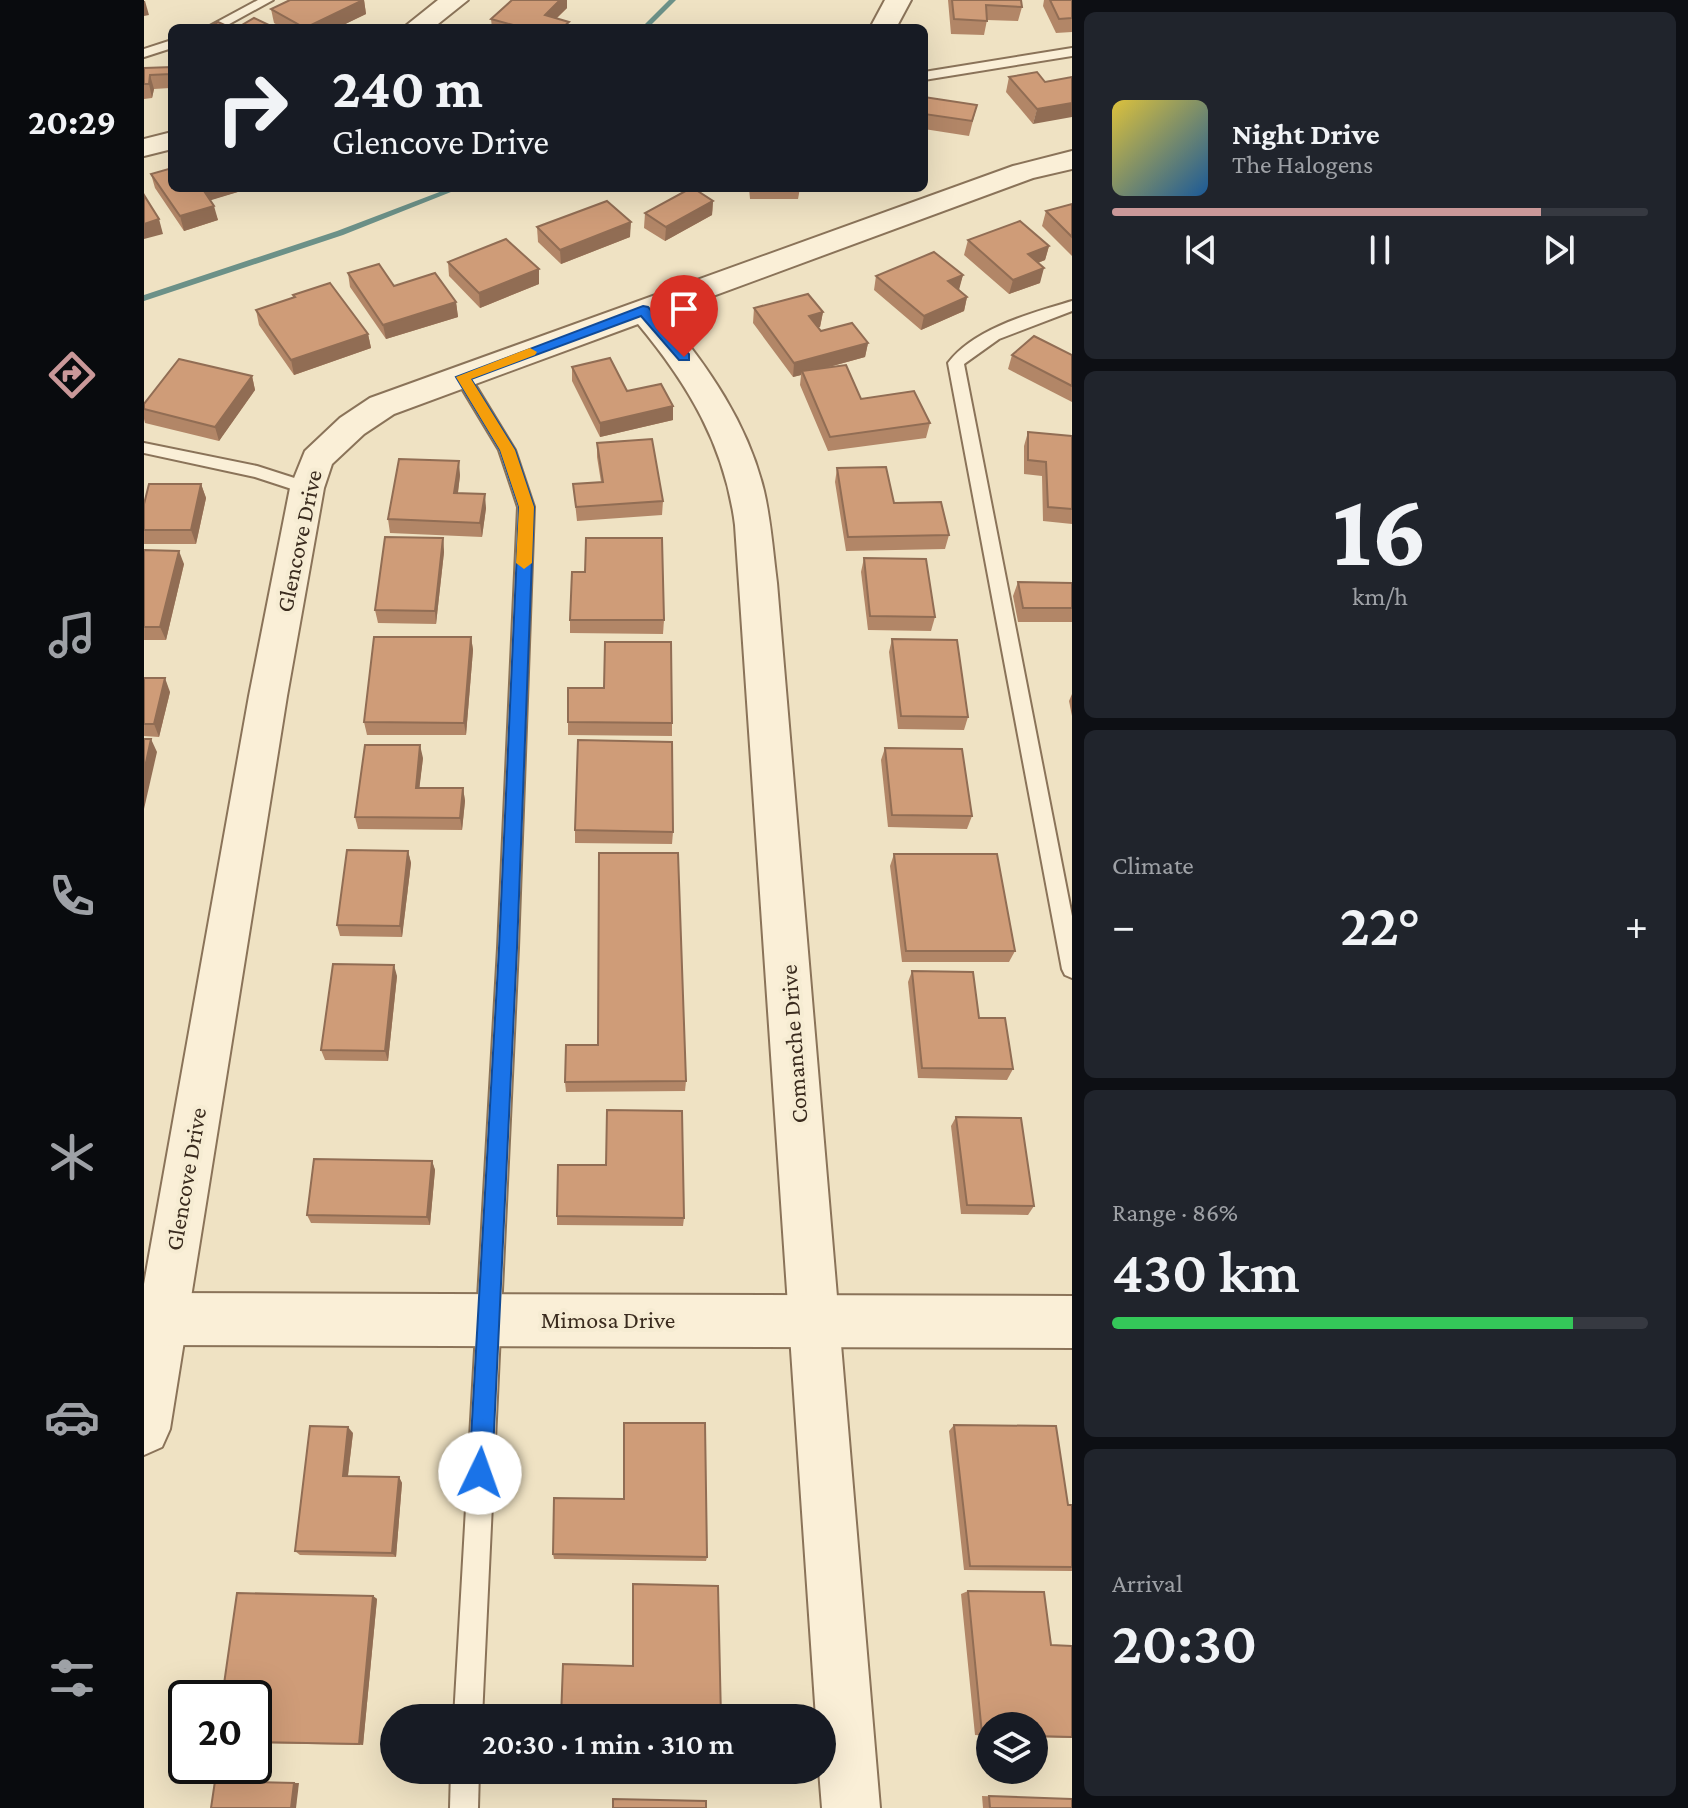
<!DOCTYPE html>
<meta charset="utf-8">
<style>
body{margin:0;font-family:"Crimson Pro",serif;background:#20242c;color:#f1f3f6;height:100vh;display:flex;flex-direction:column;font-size:30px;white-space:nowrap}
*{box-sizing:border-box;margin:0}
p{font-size:26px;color:#9ea1a6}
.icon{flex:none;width:44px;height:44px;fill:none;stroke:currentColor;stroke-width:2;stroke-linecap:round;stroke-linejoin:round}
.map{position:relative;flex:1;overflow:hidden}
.drawer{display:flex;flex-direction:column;gap:12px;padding:12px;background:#0d0f14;width:616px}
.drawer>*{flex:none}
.hud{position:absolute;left:24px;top:24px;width:760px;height:168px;border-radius:12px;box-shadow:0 8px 32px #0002;background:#171b24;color:#f1f3f6;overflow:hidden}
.tools{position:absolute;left:832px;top:1712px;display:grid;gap:16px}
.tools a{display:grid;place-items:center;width:72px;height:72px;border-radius:50%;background:#171b24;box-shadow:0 8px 32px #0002;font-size:40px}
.speed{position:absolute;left:24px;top:1680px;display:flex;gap:16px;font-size:40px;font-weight:700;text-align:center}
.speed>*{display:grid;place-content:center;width:104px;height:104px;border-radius:50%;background:#171b24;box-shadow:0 8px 32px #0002;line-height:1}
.speed .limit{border:4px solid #111;border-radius:12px;background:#fff;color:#111}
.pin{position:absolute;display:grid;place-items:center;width:68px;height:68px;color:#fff;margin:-82px -34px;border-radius:50% 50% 50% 0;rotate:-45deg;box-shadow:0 0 8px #0007}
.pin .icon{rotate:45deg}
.me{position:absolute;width:88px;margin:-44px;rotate:3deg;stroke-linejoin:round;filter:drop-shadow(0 0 6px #0008)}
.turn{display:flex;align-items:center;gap:28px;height:168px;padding:0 32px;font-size:36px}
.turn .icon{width:104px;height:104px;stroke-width:2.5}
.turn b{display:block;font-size:56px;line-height:68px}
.big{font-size:60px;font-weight:600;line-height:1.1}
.drawer .widget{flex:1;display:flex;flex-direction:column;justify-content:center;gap:12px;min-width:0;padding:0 28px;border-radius:12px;background:#20242c}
.drawer .dial{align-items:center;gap:0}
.dial b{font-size:104px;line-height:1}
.song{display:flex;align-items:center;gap:24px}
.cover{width:96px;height:96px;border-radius:12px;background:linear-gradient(135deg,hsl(50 70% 55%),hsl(210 70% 35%))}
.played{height:8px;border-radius:4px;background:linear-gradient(90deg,#ca9899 80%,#363941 80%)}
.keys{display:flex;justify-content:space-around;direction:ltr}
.heat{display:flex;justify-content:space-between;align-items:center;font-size:44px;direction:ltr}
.charge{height:12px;border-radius:6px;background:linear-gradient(90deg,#34c759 86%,#363941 0)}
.trip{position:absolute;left:236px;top:1704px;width:456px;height:80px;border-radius:40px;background:#171b24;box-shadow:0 8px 32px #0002;font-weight:600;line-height:80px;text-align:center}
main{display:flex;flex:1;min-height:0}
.dock{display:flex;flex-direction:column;width:144px;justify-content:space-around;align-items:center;background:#090b0e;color:#9ea1a6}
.dock .icon{width:56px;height:56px}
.dock .selected{color:#ca9899}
.dock b{font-size:36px;color:#f1f3f6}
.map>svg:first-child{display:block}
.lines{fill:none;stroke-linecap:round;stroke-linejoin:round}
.stream{fill:#6c9188;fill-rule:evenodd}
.service-casing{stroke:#8a7359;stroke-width:4}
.minor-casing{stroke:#8a7359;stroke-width:4}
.tertiary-casing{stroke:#8a7359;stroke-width:4}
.service{fill:#faefd7;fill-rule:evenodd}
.minor{fill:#faefd7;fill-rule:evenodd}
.tertiary{fill:#faefd7;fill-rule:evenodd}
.wall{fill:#b28667}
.shaded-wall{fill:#916d54}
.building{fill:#cf9c78;stroke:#916d54;stroke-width:2}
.route{fill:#1a73e8;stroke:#114b97;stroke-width:2}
.slow{fill:#f59e0b}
.labels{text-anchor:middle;stroke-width:8;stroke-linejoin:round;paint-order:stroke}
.street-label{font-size:24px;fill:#3a2b1e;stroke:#f6ecd3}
</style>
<main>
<nav class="dock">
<b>20:29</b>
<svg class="icon selected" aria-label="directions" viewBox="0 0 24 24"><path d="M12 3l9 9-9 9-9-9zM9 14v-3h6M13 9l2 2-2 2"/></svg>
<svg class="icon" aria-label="music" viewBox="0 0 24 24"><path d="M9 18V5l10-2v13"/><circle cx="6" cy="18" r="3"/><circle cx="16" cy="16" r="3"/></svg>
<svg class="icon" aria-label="phone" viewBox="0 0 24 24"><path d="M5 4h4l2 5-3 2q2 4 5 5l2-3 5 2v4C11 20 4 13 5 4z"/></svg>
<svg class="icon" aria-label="climate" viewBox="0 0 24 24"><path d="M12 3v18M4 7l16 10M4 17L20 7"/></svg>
<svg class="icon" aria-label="car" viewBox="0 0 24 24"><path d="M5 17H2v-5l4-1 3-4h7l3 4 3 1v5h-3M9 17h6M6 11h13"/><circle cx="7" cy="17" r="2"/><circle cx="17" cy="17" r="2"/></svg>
<svg class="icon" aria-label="filters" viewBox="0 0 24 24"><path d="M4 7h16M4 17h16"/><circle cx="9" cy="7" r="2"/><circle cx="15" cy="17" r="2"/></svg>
</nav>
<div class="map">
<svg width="928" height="1808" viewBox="0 0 928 1808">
<rect width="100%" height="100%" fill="#efe2c3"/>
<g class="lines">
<!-- stream -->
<g class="stream">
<path d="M525,0H532L504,28H497Z"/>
<path d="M306,188H317L199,235L0,301V295L193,231Z"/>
</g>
<defs>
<g id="service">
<path d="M114,0H129L78,28H62Z"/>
<path d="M28,40V48L0,57V49Z"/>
<path d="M928,48V56L780,80V72Z"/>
<path d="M928,301V311L855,339L820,364L928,916V978L921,975L918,969L804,363C830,328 888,313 928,301Z"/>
<path d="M319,372L324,373L371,450L390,507L374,948L338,1718H310L354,948L374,507L355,450L311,377Z"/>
<path d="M0,443L113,466L169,484L171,488L163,494L111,477L0,453Z"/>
<path d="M307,1770H335L334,1808H306Z"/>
</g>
<g id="minor">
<path d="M294,0H324L289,28H259Z"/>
<path d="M741,0H767L752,28H726Z"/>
<path d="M28,132V149L0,156V139Z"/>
<path d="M928,151V169L889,178L520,314C564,366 604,424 620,491C627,521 629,552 633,583L736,1808H678L675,1770H678V1718H672L591,525C581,446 544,384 494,324L250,414L220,434L188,464L180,488L143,696L26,1429L18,1447L0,1455V1284L105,696L146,488L161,451L196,418L226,398L869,166Z"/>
</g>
<path id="tertiary" d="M0,1293L928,1296V1348L0,1345Z"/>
</defs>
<!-- service casing -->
<use href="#service" class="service-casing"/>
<!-- minor casing -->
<use href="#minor" class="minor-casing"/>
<!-- tertiary casing -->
<use href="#tertiary" class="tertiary-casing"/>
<!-- service -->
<use href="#service" class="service"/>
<!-- minor -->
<use href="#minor" class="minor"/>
<!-- tertiary -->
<use href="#tertiary" class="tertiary"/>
</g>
<!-- wall -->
<g class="wall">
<path d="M146,0H220L222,14L193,28H138L130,23L127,9Z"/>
<path d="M368,0H423V8L413,18L425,28H348L347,19Z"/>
<path d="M804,0H877L878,7L874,21L843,20L840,35L807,34Z"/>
<path d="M900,0H928V32L912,33L899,6Z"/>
<path d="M28,67V98L26,88L10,89L8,98L0,99V68Z"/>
<path d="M865,77L901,82L889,124L862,92Z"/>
<path d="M780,97L833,105L825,136L780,129Z"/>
<path d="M7,174L28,188H107L66,200L74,220L40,231L11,188Z"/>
<path d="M605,188H656L654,199H606Z"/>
<path d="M569,201L568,215L521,241L500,228L501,213Z"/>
<path d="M928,204V256L898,226L902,211Z"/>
<path d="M393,227L486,237L417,264L394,242Z"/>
<path d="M824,240L905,246L901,260L894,263L896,283L865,294L820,255Z"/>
<path d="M304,262L395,284L336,308L305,276Z"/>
<path d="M204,273L312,302L314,317L242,339L206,287Z"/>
<path d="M819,275L814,290L823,297L820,311L777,330L730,290L732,276Z"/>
<path d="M149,295L224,334L227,348L150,375L115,325L112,310L149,298Z"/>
<path d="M610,308L679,312L676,327H674L677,331L724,343L721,357L685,367L717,399L786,423L782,438L684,451L656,385L657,375L649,377L609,323Z"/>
<path d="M868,355H928V402L864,369Z"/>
<path d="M428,367L483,391L529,406V420L456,437L428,381Z"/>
<path d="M108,376L111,390L75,441L1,423L0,419V404Z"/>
<path d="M884,432L928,436V524L899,521L898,476L880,474V446Z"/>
<path d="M453,443L519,501L518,515L433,521L429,484L457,482L453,457Z"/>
<path d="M693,468L750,503L805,535L801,549L702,551L691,482Z"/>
<path d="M316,475L314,493L342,508L338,537L246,533L244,519Z"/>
<path d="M57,484L62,498L52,544H0V504Z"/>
<path d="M299,538L300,552L292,624L234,623L231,610Z"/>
<path d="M0,550L40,564L22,640H0Z"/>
<path d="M720,558L791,617L787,631L724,630L717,572Z"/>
<path d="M441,572L520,620L519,634L426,633V620Z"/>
<path d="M874,582L928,583V622H874L869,596Z"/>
<path d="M327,637L329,650L322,735H223L220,722Z"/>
<path d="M748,639L824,717L820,730L754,729L745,652Z"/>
<path d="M0,678L26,692L15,737L0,736Z"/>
<path d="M928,694V716L925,701Z"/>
<path d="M424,722L528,723V736L424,735Z"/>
<path d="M741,748L828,816L823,829L744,827L737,760Z"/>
<path d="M279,758L275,788H319L321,801L318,830L214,829L211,817Z"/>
<path d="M431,830L529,832L528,844L431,843Z"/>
<path d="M264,851L267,863L258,937L196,936L193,925Z"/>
<path d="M750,854L871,951L865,962H758L746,866Z"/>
<path d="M768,971L835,1018L869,1069L863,1080L774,1078L764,982Z"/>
<path d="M253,976L244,1061L181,1060L177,1050Z"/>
<path d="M454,1045L542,1081L541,1091L422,1092L421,1082Z"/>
<path d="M812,1117L890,1206L884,1215L817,1214L807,1126Z"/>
<path d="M288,1161L291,1170L286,1225L167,1223L163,1215Z"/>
<path d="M413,1216L540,1218L539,1226L413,1225Z"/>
<path d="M810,1425L924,1505H928V1571L820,1570L805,1431Z"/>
<path d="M209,1433L204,1476L255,1477L258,1483L252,1557L156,1555L151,1551Z"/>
<path d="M409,1554L563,1557L562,1561L410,1559Z"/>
<path d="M824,1591L907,1645L928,1646V1738L890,1737V1726H846V1736L831,1735L817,1594Z"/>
<path d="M229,1596L233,1599L219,1745L110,1743V1698Z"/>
<path d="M838,1796L928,1799V1808H839Z"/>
</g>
<!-- shaded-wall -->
<g class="shaded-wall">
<path d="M219,0H220L222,14L193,28H161Z"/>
<path d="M416,0H423V8L402,28L401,15Z"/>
<path d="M0,1H1L5,15L0,16Z"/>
<path d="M6,75L10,89L8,98L5,84Z"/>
<path d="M928,103V117L889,124L893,109Z"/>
<path d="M58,188H107L61,202Z"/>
<path d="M569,201L568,215L521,241L522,227Z"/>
<path d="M70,206L74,220L40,231L36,216Z"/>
<path d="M15,219L19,234L0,239V224Z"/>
<path d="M487,222L486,237L417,264L416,250Z"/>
<path d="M905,246L901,260L880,268L884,254Z"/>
<path d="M900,268L896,283L865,294L869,280Z"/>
<path d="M395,269V284L336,308L335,293Z"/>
<path d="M819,275L815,290L801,296L804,281Z"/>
<path d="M823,297L820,311L777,330L780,316Z"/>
<path d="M312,302L314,317L242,339L239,325Z"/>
<path d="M679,312L676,327L663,330L665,316Z"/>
<path d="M224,334L227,348L150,375L147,360Z"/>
<path d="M724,343L721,357L659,374L658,371L657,375L649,377L650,363Z"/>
<path d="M108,376L111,390L75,441L71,427Z"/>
<path d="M529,406V420L456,437V423Z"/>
<path d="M315,461L316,475L312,507L310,493Z"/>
<path d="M57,484L62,498L52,544L47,530Z"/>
<path d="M341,494L342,508L338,537L336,523Z"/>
<path d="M299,538L300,552L292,624L291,611Z"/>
<path d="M35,551L40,564L22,640L16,627Z"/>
<path d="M327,637L329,650L322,735L320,723Z"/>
<path d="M21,678L26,692L15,737L10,724Z"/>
<path d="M7,739L13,752L0,809V772Z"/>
<path d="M276,745L279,758L274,800L272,788Z"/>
<path d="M319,788L321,801L318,830L316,818Z"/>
<path d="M264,851L267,863L258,937L256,926Z"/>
<path d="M250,965L253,976L244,1061L241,1051Z"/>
<path d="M288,1161L291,1170L286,1225L283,1217Z"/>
<path d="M204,1427L209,1433L203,1482L199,1476Z"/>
<path d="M255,1477L258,1483L252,1557L248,1553Z"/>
<path d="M229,1596L233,1599L219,1745L215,1744Z"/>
<path d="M150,1783H155L152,1808H147Z"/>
</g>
<!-- building -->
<g class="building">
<path d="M146,0H219L161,28L127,9Z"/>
<path d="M368,0H416L401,15L425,22L418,28H380L347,19Z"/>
<path d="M808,0H877L878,7L842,5L843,21L810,19Z"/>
<path d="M906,0H928V18L915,19Z"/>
<path d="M110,18L131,28H93Z"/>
<path d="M74,22L87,28H63Z"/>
<path d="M28,67V85H25L27,74L6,75L5,84H0V68Z"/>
<path d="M893,72L901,82L928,77V103L893,109L865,77Z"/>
<path d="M780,97L833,105L828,121L780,114Z"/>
<path d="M28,168V188H58L70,206L36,216L7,174Z"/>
<path d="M547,188H549L569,201L522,227L501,213Z"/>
<path d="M0,195L15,219L0,224Z"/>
<path d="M463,201L487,222L416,250L393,227Z"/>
<path d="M928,204V237L902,211Z"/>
<path d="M876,221L905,246L884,254L900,268L869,280L824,240Z"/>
<path d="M362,239L395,269L335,293L304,262Z"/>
<path d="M790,252L819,275L804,281L823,297L780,316L732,276Z"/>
<path d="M235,264L250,286L291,273L312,302L239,325L204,273Z"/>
<path d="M186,283L224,334L147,360L112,310L151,297L149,295Z"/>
<path d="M664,294L679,312L665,316L677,331L708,323L724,343L650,363L610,308Z"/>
<path d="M890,336L928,355V386L868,355Z"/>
<path d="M466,358L483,391L517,384L529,406L456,423L428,367Z"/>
<path d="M35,359L108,376L71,427L0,409V404Z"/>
<path d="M702,365L717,399L770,391L786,423L686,437L658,371Z"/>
<path d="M884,432L928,436V509L904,507L902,462L884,460Z"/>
<path d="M508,439L519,501L432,507L429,484L459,482L453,443Z"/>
<path d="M255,459L315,461L310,493L341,494L336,523L244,519Z"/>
<path d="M742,467L750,503L797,502L805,535L704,537L693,468Z"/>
<path d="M5,484H57L47,530H0V504Z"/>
<path d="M241,537L299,538L291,611L231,610Z"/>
<path d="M442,538H518L520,620H426L428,572H441Z"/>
<path d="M0,550L35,551L16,627H0Z"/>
<path d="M720,558L782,559L791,617L726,616Z"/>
<path d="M874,582L928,583V608H879Z"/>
<path d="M230,637H327L320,723L220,722Z"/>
<path d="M748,639L813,640L824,717L757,716Z"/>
<path d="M461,642H527L528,723L424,722V688H460Z"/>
<path d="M0,678H21L10,724H0Z"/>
<path d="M0,739H7L0,772Z"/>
<path d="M434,740L528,742L529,832L431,830Z"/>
<path d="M221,745H276L272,788H319L316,818L211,817Z"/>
<path d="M741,748L818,749L828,816L748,815Z"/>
<path d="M203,850L264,851L256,926L193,925Z"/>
<path d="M455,853H534L542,1081L421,1082L422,1045H454Z"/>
<path d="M750,854H853L871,951H762Z"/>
<path d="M189,964L250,965L241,1051L177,1050Z"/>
<path d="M768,971L829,972L835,1018H861L869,1069L778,1068Z"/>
<path d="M463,1110L538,1111L540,1218L413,1216L414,1165H462Z"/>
<path d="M812,1117L877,1118L890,1206L823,1205Z"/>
<path d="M170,1159L288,1161L283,1217L163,1215Z"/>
<path d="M480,1423H561L563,1557L409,1554L410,1498L480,1499Z"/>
<path d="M810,1425L912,1426L924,1505H928V1567L826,1566Z"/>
<path d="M166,1426L204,1427L199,1476L255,1477L248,1553L151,1551Z"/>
<path d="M489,1584L574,1586L577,1718H417L419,1664L489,1666Z"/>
<path d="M824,1591L900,1592L907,1645L928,1646V1737L890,1736V1726H846V1734H838Z"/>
<path d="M93,1593L229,1596L215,1744L110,1742V1698H78Z"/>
<path d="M71,1781L150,1783L147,1808H67Z"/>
<path d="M845,1796L928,1799V1808H846Z"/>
<path d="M469,1799L562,1801V1808H469Z"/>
</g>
<!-- route -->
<path class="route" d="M499,306L504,307L545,354V360H535L497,316L327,379L371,450L390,507L373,948L348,1473L344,1481L336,1484L328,1481L325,1473L355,948L375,507L356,450L312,377Z"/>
<!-- slow -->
<path class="slow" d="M386,348L393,352L391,355L327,379L371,450L390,507L388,563L380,569L372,563L375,507L356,450L312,377Z"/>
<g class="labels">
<!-- street labels -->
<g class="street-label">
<text transform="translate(155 541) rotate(-78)" y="8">Glencove Drive</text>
<text transform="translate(650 1044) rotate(-94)" y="8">Comanche Drive</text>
<text transform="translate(42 1179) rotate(-80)" y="8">Glencove Drive</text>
<text x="464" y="1328">Mimosa Drive</text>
</g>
</g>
</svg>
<div class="tools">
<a><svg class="icon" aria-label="layers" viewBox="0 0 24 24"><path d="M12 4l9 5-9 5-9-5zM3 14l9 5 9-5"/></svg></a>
</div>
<div class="speed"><div class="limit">20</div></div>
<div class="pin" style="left:540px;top:357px;background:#d93025"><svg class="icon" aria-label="arrive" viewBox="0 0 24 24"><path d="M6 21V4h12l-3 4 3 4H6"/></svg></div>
<svg class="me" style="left:336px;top:1473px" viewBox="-20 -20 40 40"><circle r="19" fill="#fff"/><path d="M0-13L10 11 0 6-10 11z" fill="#1a73e8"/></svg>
<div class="trip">20:30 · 1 min · 310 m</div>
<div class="hud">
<div class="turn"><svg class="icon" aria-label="right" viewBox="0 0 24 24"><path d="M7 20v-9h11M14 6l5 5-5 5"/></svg><div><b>240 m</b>Glencove Drive</div></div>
</div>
</div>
<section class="drawer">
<div class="widget">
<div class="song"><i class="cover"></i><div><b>Night Drive</b><p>The Halogens</p></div></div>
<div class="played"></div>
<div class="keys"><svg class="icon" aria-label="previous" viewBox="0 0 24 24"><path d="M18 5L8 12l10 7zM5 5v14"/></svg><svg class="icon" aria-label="pause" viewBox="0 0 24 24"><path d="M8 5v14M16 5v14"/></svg><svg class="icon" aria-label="next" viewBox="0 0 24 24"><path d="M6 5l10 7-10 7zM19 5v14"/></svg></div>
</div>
<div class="widget dial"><b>16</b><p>km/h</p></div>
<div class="widget"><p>Climate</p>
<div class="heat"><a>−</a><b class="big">22°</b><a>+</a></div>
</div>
<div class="widget"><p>Range · 86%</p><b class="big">430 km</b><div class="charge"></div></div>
<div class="widget"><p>Arrival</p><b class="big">20:30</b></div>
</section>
</main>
